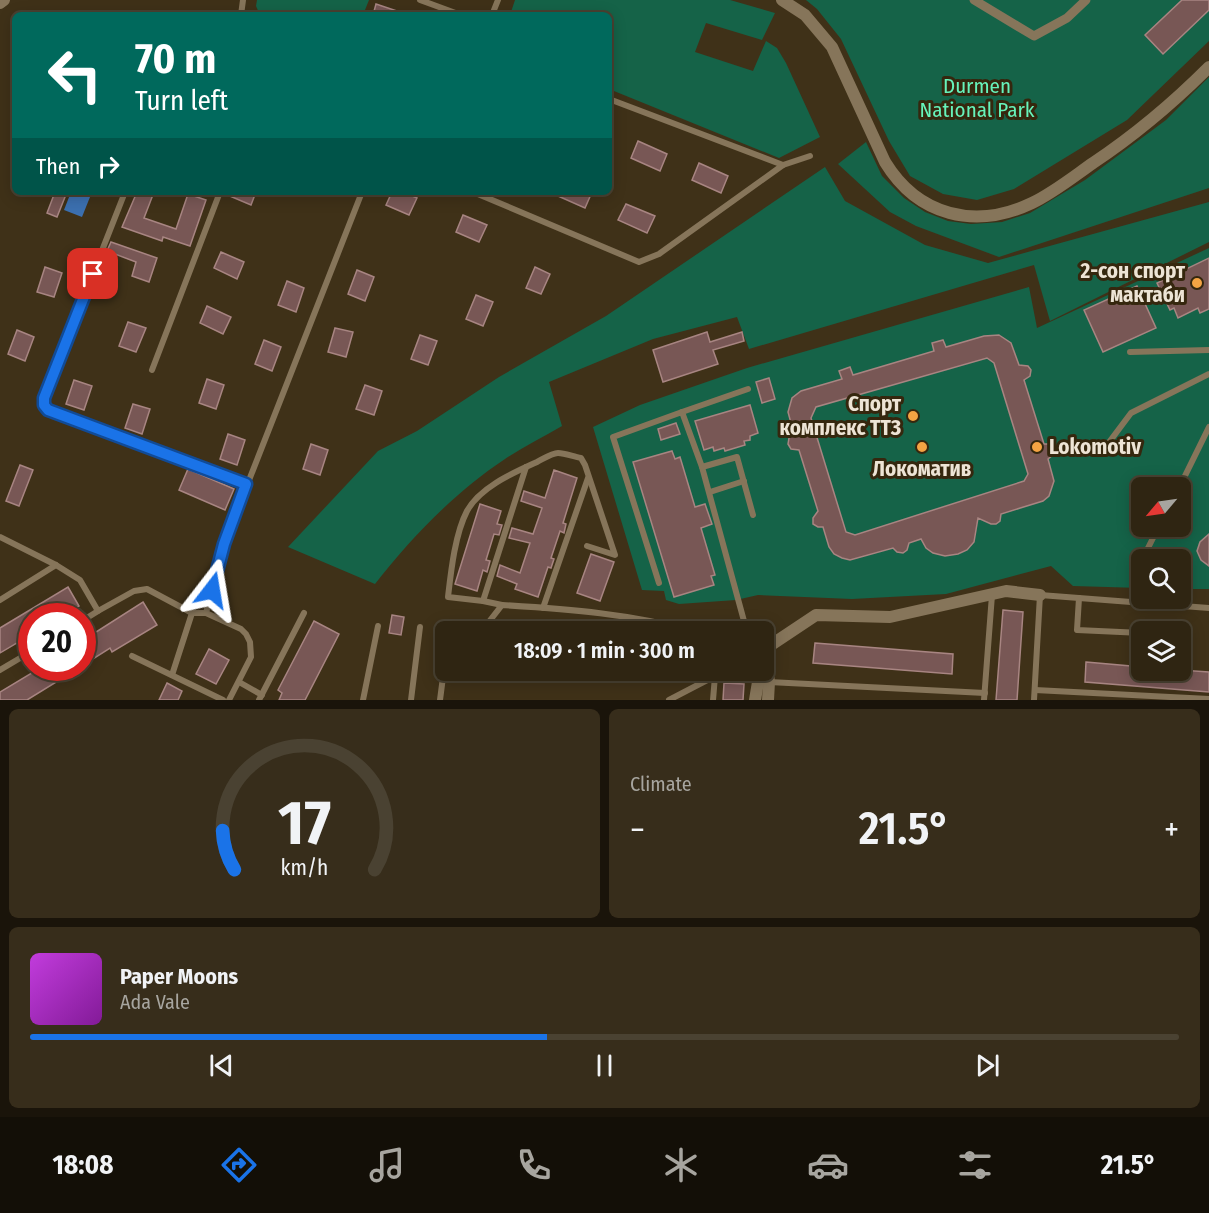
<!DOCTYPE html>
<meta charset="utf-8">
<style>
body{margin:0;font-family:"Fira Sans Condensed",sans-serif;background:#372d1b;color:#f1f3f6;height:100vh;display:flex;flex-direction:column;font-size:22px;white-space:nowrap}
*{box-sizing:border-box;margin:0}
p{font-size:20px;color:#a7a59f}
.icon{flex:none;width:33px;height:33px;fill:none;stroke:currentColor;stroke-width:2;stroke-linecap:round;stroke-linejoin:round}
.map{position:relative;height:700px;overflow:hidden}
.sheet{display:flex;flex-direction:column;gap:9px;padding:9px;background:#1a140a;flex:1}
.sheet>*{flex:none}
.hud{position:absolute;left:12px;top:12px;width:600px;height:183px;border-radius:9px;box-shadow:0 3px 15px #0003,0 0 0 2px #4a4232;background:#00695c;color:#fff;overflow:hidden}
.needle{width:39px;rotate:241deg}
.fabs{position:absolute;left:1131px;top:477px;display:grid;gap:12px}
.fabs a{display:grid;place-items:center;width:60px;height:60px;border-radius:9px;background:#2f2512;box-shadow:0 3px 15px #0003,0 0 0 2px #4a4232;font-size:30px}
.speed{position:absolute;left:18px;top:603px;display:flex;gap:12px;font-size:30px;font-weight:700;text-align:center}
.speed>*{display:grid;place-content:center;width:78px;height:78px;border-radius:50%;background:#2f2512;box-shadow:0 3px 15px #0003,0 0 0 2px #4a4232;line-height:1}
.speed .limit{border:9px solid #d22;background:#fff;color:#111}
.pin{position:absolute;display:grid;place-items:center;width:51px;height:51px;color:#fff;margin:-26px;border-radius:12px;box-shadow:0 3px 9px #0006}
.me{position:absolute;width:66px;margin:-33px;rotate:14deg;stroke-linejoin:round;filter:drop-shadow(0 0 4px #0008)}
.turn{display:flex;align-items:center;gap:21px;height:126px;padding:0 24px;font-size:27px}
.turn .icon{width:78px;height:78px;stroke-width:2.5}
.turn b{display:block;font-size:42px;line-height:51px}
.then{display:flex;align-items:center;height:57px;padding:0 24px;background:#0003;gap:12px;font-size:22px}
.big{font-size:45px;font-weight:600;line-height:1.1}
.sheet .widget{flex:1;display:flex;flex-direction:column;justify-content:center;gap:9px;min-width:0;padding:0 21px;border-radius:9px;background:#372d1b}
.sheet .dial{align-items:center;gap:0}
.dial svg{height:156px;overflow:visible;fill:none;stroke:#4a4232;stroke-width:7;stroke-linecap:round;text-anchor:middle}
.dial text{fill:#f1f3f6;stroke:none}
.song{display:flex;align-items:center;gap:18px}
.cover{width:72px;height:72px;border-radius:9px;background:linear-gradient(135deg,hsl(290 70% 55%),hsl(290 70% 35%))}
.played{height:6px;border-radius:3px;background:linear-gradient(90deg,#1a73e8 45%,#4a4232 45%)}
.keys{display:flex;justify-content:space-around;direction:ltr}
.heat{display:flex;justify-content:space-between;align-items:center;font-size:33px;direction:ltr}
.sheet .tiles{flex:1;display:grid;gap:9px;grid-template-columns:1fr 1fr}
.widget:last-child{grid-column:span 2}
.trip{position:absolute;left:435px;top:621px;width:339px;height:60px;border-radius:9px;background:#2f2512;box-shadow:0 3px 15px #0003,0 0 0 2px #4a4232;font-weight:600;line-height:60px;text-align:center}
.tab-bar{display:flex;height:96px;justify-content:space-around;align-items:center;background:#130f07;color:#a7a59f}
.tab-bar .icon{width:42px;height:42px}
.tab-bar .on{color:#1a73e8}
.tab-bar b{font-size:27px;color:#f1f3f6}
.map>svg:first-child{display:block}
.green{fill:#156348;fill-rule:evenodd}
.water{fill:#3c70b0}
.building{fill:#785755;stroke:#a88582;stroke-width:1.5;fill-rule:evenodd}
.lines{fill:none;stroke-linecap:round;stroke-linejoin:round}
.service{stroke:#86755a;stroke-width:6}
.pedestrian{stroke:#86755a;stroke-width:9}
.minor{stroke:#86755a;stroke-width:12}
.route-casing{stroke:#114b97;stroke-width:15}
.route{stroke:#1a73e8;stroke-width:10}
.poi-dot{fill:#f4a443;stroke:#35270e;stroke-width:2}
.labels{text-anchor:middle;stroke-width:6;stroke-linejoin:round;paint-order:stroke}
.park-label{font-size:21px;fill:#66f3bb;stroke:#35270e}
.poi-label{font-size:21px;font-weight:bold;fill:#ede4d5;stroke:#35270e;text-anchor:end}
</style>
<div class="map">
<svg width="1209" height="700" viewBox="0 0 1209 700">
<rect width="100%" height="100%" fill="#3f3118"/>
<!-- green -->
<g class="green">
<path d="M257,0H369L363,15H260L256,6Z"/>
<path d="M515,0H730L775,13L762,40L706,23L695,52L753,71L766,41L777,48L786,63L820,137L779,158L609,89V15H510Z"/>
<path d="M806,0H1209V41L1127,120L1014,189L977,200L943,194L910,176L889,141L841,39L817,9Z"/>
<path d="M1209,77V188L999,257L916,226L890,212L838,164L866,142L882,176L904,198L925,212L948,221L971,224L1002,222L1030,213L1085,180L1166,120Z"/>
<path d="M825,167L845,201L925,245L988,263L1209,202V242L1050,321L1034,265L749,349L737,317L653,339L549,382L562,426C543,437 523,447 505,459C455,492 411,538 375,584L288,547L378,451L417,431L499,377L606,316Z"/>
<path d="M1209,248V589H1181L1180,560H1142L1141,588L1073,586L1051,566L946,594L852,599L758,595L736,600L679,604L666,600L664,591L642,590L593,427L640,405L747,368L1029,287L1037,328ZM1142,488H1180V526H1142Z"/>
</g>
<!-- water -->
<path class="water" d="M71,192H92L82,217L64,210Z"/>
<!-- building -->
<g class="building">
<path d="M1182,0H1209V10L1163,54L1145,35Z"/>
<path d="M376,4L403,13V15H373Z"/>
<path d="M638,141L667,154L660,171L631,158Z"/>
<path d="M699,163L728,176L721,193L692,180Z"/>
<path d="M55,192H67L57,217L47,213Z"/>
<path d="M137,192H154L144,218L176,229L188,194L206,200L190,246L163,237L162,241L122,227Z"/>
<path d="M225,192H256L251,205L225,194Z"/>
<path d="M392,192H403L417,198L409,215L386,205Z"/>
<path d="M549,192H592L585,208Z"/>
<path d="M626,204L655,216L647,233L618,220Z"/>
<path d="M463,215L487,225L479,242L456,232Z"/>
<path d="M111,242L157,258L149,282L132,276L136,262L107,251Z"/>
<path d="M221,252L244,262L237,279L214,268Z"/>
<path d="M1209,258V309L1200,313L1198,308L1178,318L1174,308L1170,310L1157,283Z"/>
<path d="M45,267L62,273L54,297L37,292Z"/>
<path d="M535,267L550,274L541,294L526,288Z"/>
<path d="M357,270L374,277L365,301L348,294Z"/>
<path d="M287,281L304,288L296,312L278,305Z"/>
<path d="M1137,286L1156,328L1103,352L1084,310Z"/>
<path d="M476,295L493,302L483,326L466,319Z"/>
<path d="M207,306L231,317L223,334L200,323Z"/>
<path d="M128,322L146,328L136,352L119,346Z"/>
<path d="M335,328L353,332L346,357L328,352Z"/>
<path d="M17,330L34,337L25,361L8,354Z"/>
<path d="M707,332L710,342L742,332L744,341L713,350L718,364L663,382L653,350Z"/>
<path d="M420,335L437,341L428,365L411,359Z"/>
<path d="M999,335L1011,343L1019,365L1028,366L1031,370L1030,376L1024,380L1044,444H1051L1055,449L1054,454L1048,459L1054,481L1049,496L1043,501L1001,514L1000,521L996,524H991L978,518L974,542L967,550L958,554L945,556L933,553L926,548L921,539L909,543L907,550L903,553L897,552L893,548L850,560L842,558L834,554L829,547L823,527H818L813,524V518L818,511L799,450L791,449L788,444L789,438L794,434L788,412L792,398L801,391L842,379L839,371L850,367L853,375L934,351L932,343L943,340L946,347L984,336ZM987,358L994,363L1028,474L1024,481L855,535L846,532L811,418L816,407Z"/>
<path d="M264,340L281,347L272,371L255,364Z"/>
<path d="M769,378L775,399L762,403L756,382Z"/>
<path d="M207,379L224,385L216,409L199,403Z"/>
<path d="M74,380L92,386L84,410L66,404Z"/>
<path d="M365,385L382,391L374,415L356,409Z"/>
<path d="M133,404L150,409L142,434L125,428Z"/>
<path d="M750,405L758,433L750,436V440L744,441L745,445L725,451L724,448L714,451L713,447L704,450L695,421Z"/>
<path d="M676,423L680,434L661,440L658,429Z"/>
<path d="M228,434L245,440L237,465L220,459Z"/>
<path d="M311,444L328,450L320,475L303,469Z"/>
<path d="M672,451L675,459L680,457L695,507L705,504L712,524L701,528L715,575L711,576L714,585L674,597L633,462Z"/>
<path d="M20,465L33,470L19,506L6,501Z"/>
<path d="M188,469L234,489L225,510L179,490Z"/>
<path d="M554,470L577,478L563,523L566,524L564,533L560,531L551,558L554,559L551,568L548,567L538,597L515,589L517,584L497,576L500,565L520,573L530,543L509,538L512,528L533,534L542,508L521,501L524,491L545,498Z"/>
<path d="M480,504L501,511L497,524L502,525L499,535L494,534L486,560L490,561L487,572L483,570L477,591L455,584Z"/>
<path d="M1209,534V566L1201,560L1197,551L1200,542Z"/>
<path d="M591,554L614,562L600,601L577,593Z"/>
<path d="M68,587L79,606L61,616H32V634L0,653V628Z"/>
<path d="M143,602L157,625L112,652L110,648L82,666V641Z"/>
<path d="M1003,610L1023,612L1017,700H996Z"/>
<path d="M392,615L404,617L401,635L389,633Z"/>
<path d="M314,621L339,634L305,700H279L282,693L278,690Z"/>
<path d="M815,643L953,654L952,674L813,663Z"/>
<path d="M209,649L229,660L216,684L196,674Z"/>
<path d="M1086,662L1142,667V670H1180L1209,672V692L1085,682Z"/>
<path d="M40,668H79L27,700H0V692Z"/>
<path d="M167,683L182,691L178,700H159Z"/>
<path d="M724,683L744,684L743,700H723Z"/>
</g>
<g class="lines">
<!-- service -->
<g class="service">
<path d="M420,0L461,15"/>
<path d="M241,15L243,0"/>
<path d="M492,15L498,0"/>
<path d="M609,99L783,165"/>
<path d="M125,192L44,398V405L48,409L246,484"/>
<path d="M473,192L639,262L659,254L783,165L810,156"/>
<path d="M1130,352L1209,350"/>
<path d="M152,370L220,192"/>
<path d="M682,412L748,389"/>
<path d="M1104,449L1131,413L1209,374"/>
<path d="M1179,488L1209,427"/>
<path d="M710,492L744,481"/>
<path d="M0,537L56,565L80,580L98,611L134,591L147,589L192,613H206L241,629L246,634L250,642L251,657L229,700"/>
<path d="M1147,560V550L1159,526"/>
<path d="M659,583L613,437L682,412L702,467"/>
<path d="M1079,598L1077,630L1142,633"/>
<path d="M0,600L56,565"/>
<path d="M483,601L526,467"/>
<path d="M502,605L483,601L448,597C451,571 455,534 467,511C480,487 513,473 537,462C543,459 552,453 558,453C565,453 574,457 581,458L585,465L615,555L587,546"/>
<path d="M543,608L588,478"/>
<path d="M206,613L224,544L362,192"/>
<path d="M82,621L98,611"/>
<path d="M481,632L502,605C567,609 634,614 696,632"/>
<path d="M747,632L702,467L737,457L753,515"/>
<path d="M132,656L223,700"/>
<path d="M0,670L32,651"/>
<path d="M686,670L701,671"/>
<path d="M172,675L192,613"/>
<path d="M239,682L262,695"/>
<path d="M769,682L985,693"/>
<path d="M1035,690L1209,699"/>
<path d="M259,700L304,613"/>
<path d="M363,700L378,626"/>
<path d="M411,700L420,627"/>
<path d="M440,700L443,677L449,670"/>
<path d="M669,700L715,676L742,670"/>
<path d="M713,700L715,676"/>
<path d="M984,700L992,595"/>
<path d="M1034,700L1040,595L1209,608"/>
</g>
<!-- pedestrian -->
<path class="pedestrian" d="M974,0L1034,36L1067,18L1086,0"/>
<!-- minor -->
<g class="minor">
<path d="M782,0L805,15L832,47L885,162C918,216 975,230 1032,203C1053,193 1073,177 1093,163C1135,135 1173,103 1209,67"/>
<path d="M0,3L4,0"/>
<path d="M765,649L769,682L768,700"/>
<path d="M764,656L765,649L816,615L890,617L1006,591L1040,595"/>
<path d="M755,700L760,670"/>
</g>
</g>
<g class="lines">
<defs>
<path id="route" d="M93,274L44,398V405L48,410L246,484L224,544L212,590"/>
</defs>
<!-- route casing -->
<use href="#route" class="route-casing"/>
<!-- route -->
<use href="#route" class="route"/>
</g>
<!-- markers -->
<g class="poi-dot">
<circle cx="1197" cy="283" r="6"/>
<circle cx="913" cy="416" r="6"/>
<circle cx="922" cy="447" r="6"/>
<circle cx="1037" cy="447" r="6"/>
</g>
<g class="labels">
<!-- park labels -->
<g class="park-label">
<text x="977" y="93">Durmen<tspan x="977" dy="24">National Park</tspan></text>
</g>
<!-- poi labels -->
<g class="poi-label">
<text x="1185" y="278">2-сон спорт<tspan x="1185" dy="24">мактаби</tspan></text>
<text x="901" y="411">Спорт<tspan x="901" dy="24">комплекс ТТЗ</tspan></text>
<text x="1049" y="454" text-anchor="start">Lokomotiv</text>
<text x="922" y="476" text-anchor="middle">Локоматив</text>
</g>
</g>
</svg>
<div class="fabs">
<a><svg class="needle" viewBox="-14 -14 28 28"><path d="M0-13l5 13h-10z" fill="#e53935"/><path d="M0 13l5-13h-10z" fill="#a7a59f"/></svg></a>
<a><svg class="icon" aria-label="search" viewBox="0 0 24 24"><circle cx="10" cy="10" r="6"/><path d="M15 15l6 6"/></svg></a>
<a><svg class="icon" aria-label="layers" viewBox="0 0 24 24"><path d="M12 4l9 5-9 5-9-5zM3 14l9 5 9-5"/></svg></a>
</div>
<div class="speed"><div class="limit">20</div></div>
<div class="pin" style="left:93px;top:274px;background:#d93025"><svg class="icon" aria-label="arrive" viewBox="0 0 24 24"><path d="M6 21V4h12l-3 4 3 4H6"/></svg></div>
<svg class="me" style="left:212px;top:590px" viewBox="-20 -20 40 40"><path d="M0-17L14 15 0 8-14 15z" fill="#1a73e8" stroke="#fff" stroke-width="4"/></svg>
<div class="trip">18:09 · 1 min · 300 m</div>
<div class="hud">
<div class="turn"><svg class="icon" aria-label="left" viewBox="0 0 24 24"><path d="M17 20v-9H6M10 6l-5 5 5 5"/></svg><div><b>70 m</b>Turn left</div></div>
<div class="then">Then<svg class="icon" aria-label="right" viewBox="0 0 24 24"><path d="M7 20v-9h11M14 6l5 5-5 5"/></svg></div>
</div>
</div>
<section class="sheet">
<div class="tiles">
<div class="widget dial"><svg viewBox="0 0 100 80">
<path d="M14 69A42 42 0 1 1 86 69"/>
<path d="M14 69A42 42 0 0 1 8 49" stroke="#1a73e8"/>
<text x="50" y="56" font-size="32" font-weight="700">17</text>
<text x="50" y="72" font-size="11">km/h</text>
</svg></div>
<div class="widget"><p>Climate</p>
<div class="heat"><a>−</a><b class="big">21.5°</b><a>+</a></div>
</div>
<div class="widget">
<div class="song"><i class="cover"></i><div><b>Paper Moons</b><p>Ada Vale</p></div></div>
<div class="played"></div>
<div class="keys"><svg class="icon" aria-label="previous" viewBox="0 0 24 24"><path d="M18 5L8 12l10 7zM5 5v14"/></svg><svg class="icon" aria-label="pause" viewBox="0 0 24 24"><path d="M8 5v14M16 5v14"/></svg><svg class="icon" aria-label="next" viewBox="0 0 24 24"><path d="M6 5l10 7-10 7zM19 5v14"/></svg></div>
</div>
</div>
</section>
<nav class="tab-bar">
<b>18:08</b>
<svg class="icon on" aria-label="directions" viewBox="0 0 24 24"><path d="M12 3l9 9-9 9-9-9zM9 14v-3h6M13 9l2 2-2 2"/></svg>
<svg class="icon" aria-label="music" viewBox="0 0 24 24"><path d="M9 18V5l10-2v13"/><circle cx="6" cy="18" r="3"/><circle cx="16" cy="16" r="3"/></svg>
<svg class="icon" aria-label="phone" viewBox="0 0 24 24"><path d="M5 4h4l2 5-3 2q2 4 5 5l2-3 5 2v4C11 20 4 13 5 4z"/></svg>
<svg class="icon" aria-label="climate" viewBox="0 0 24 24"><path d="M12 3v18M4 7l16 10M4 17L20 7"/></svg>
<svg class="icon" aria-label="car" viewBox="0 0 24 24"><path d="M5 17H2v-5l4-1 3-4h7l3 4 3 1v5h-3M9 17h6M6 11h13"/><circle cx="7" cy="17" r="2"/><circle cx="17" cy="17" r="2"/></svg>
<svg class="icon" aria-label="filters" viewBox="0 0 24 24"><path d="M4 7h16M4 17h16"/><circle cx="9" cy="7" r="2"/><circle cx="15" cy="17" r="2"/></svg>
<b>21.5°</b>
</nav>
